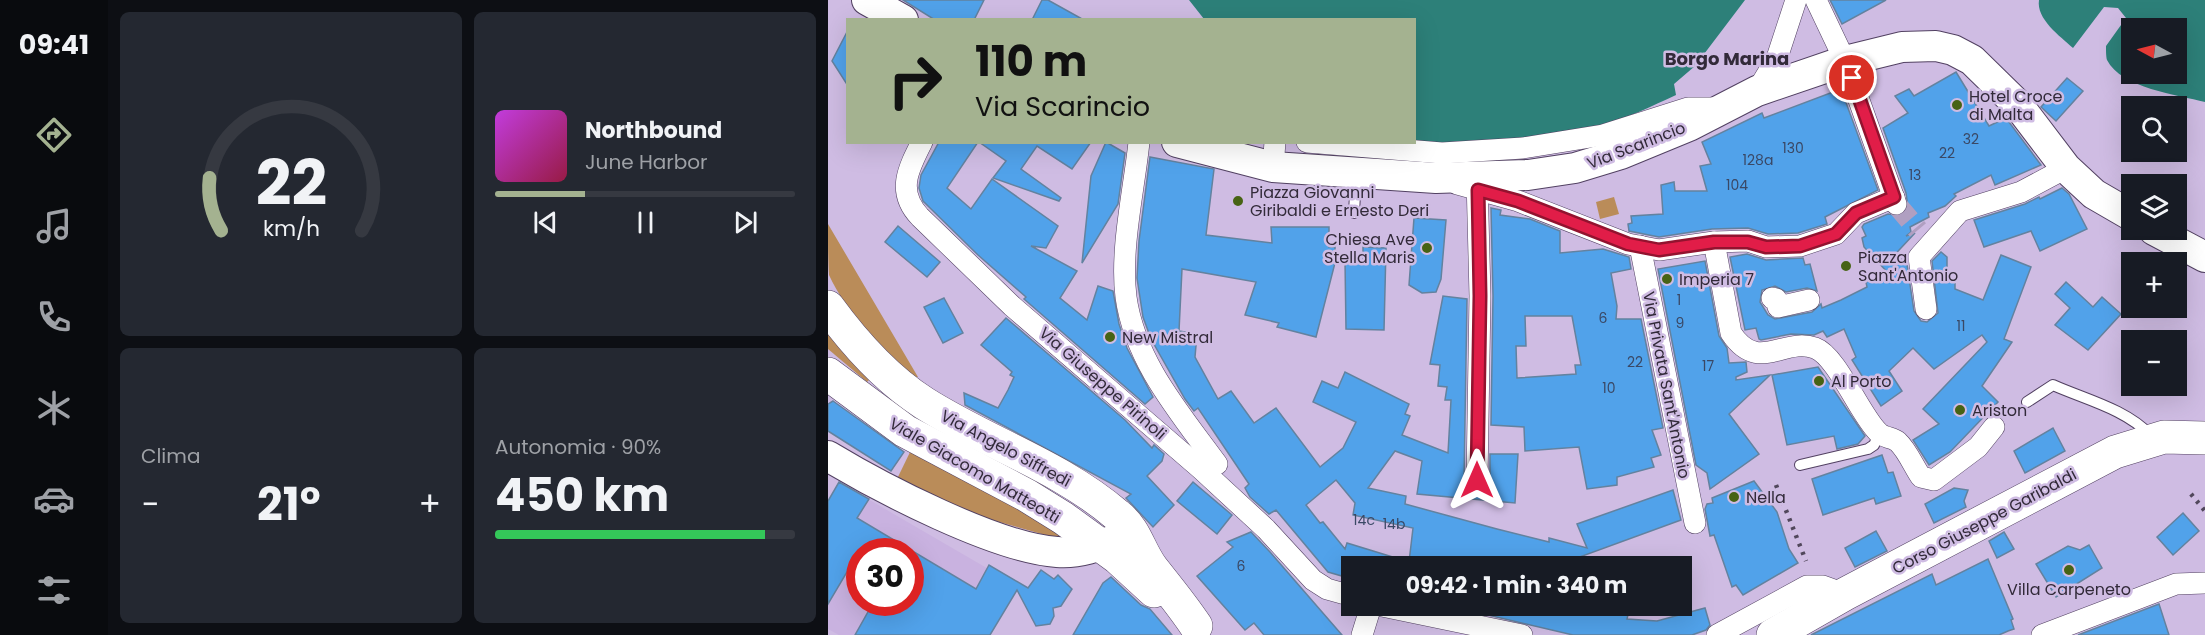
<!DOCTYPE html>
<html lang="it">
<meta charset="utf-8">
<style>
body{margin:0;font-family:Poppins,sans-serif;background:#242831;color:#f1f3f6;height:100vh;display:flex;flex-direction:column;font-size:22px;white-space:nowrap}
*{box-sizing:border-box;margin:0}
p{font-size:20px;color:#9ea1a6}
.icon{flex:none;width:33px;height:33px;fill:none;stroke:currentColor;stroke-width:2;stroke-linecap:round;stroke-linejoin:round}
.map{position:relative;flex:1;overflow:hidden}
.side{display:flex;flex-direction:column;gap:12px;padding:12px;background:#0d0f14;width:720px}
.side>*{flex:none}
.hud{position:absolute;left:18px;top:18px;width:570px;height:126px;border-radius:0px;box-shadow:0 6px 24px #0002;background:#a4b290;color:#111;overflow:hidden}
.needle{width:39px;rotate:277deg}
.controls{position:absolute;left:1293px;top:18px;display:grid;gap:12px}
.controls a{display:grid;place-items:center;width:66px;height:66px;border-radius:0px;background:#171b24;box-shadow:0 6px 24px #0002;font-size:30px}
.speed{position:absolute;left:18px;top:538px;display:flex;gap:12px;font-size:30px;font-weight:700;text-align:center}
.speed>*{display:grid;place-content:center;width:78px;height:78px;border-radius:50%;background:#171b24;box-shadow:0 6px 24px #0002;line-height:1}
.speed .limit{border:9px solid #d22;background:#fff;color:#111}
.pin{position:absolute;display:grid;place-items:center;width:51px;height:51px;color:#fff;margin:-26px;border:3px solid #fff;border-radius:50%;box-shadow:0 2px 6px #0007}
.me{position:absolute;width:66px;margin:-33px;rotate:0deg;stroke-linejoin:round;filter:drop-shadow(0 0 4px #0008)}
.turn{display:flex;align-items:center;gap:21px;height:126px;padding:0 30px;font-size:27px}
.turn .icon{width:78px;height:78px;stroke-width:2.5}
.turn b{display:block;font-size:42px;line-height:51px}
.big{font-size:45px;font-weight:700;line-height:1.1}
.side .widget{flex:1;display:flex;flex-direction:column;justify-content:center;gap:9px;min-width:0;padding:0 21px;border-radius:9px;background:#242831}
.side .dial{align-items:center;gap:0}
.dial svg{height:156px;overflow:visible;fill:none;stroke:#363941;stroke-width:7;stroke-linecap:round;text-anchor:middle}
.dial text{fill:#f1f3f6;stroke:none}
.song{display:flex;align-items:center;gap:18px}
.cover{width:72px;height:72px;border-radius:9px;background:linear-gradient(135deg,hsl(290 70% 55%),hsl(340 70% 35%))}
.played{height:6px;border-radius:3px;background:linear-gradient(90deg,#a4b290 30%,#363941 30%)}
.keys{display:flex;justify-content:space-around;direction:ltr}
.heat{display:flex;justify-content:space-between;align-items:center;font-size:33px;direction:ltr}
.charge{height:9px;border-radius:4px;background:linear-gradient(90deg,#34c759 90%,#363941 0)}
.side .tiles{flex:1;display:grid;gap:12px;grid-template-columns:repeat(2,1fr)}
.trip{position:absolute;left:513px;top:556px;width:351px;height:60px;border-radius:0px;background:#171b24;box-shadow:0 6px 24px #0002;font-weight:700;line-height:60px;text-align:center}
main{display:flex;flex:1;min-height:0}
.menu{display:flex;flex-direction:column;width:108px;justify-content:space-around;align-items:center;background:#090b0e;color:#9ea1a6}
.menu .icon{width:42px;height:42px}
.menu .selected{color:#a4b290}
.menu b{font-size:27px;color:#f1f3f6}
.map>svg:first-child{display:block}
.built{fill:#c9b2e0;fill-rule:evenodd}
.green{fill:#ba8c59}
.water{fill:#2d8079;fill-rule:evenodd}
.building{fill:#51a2ea;stroke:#63829f;stroke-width:1.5;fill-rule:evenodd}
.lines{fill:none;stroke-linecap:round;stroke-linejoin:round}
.street-tunnel{stroke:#b09fc1;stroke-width:21;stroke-dasharray:21 10;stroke-linecap:butt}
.lane-casing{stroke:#524162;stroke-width:12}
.street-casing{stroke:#524162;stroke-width:22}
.secondary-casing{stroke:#524162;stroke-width:32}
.primary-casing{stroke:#524162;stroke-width:34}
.lane{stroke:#fff;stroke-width:10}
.street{stroke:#fff;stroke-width:21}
.secondary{stroke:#fff;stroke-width:30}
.primary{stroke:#fff;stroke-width:33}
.rail{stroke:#51475b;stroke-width:4.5;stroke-dasharray:3 6;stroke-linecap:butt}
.route-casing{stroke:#92132f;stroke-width:15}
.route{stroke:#e11d48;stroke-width:10}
.poi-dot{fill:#476314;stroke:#cfbce3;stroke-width:2}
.labels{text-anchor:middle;stroke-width:5;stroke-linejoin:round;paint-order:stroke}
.number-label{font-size:14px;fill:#3a4865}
.poi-label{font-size:16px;fill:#322a39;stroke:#cfbce3;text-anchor:start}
.street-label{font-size:16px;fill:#322a39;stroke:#cfbce3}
.neighbourhood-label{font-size:18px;font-weight:bold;fill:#322a39;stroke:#cfbce3}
</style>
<main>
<nav class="menu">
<b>09:41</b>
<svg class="icon selected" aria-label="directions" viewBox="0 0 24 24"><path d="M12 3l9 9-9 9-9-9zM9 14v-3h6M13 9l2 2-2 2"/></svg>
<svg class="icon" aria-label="music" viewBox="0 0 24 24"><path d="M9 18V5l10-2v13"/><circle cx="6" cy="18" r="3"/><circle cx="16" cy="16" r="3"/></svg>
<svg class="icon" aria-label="phone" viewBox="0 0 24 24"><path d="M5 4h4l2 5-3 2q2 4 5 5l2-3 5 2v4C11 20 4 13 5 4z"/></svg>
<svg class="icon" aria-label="climate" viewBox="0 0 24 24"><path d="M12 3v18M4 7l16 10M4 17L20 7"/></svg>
<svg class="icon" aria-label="car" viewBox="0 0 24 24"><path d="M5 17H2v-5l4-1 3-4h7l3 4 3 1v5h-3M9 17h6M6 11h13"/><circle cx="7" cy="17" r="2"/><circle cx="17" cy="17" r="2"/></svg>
<svg class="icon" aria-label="filters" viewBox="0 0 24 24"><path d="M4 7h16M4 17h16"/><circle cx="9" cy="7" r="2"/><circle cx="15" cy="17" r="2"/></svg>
</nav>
<section class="side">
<div class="tiles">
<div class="widget dial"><svg viewBox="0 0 100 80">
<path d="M14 69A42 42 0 1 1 86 69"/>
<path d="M14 69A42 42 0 0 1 8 42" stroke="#a4b290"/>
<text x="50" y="56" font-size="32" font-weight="700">22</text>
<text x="50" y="72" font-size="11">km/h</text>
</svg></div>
<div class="widget">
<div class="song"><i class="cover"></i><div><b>Northbound</b><p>June Harbor</p></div></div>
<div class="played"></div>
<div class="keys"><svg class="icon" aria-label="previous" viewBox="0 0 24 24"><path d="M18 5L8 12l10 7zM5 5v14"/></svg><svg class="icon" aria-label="pause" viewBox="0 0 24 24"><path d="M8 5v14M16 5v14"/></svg><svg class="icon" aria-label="next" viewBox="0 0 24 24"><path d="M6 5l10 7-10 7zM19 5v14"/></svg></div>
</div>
<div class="widget"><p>Clima</p>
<div class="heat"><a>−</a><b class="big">21°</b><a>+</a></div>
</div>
<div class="widget"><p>Autonomia · 90%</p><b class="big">450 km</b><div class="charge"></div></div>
</div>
</section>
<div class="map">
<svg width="1377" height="635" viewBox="0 0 1377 635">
<rect width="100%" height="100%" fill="#cfbce3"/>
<!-- built -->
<path class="built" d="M14,484L188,585L158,635H11L0,629V507ZM32,552H82V603H32Z"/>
<!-- green -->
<g class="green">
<path d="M786,197L791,214L772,219L768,202Z"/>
<path d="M0,224L90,377H83C55,347 18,313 1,275C0,262 0,238 0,224Z"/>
<path d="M0,321L47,374L39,382L0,349Z"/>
<path d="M84,448L129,470L238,538H228L157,518L69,479Z"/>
</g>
<!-- water -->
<g class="water">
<path d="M361,0H917L867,66L846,84L848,95C824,106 800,118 775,125C715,143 649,143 586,142V20L376,19Z"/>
<path d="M1211,0H1377V102C1350,95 1293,88 1279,60C1278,57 1278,50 1278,46L1298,18L1290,8L1276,7L1245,48C1232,36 1208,19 1211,0ZM1304,28H1348V74H1304Z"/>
</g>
<!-- building -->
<g class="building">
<path d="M75,0H156L146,20H107Z"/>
<path d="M214,0H220L256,20H204Z"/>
<path d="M1002,0H1058L1014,24Z"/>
<path d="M20,30V86L4,61Z"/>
<path d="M1128,72L1161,126L1178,118L1213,165L1167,185L1163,175L1126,194L1128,196L1117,206L1100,213L1101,217L1082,227L1083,232L1078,236L1087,233L1058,264L1078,258L1086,311L1093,321L1099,322L1110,313L1104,261L1113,252L1119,257V282H1127V289L1155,300L1173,255L1203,267L1176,339L1184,342L1154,386L1170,402L1122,452L1101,465L1085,440L1111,424L1095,409L1159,342L1154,335L1106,369L1085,348L1061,371L1074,391L1053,406L1024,360L1028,357L1016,329L999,337L995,331L986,335L963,334L933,340L931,339L928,328L917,330L902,257L919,254L938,260L975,258L977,265L982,264L989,291L979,288L958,292L947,286L934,290L932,302L940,315L947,319L984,312L993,304L994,308L1013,300L1039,287L1038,282L1061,274L1036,247L1034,238L1038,236L1034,227L1036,224L1060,214L1073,216L1080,207L1078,193L1055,128L1080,113L1067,96L1081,89L1086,96Z"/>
<path d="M1239,78L1255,91L1228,121L1213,107Z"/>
<path d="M1013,89L1050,190L997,217L999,224L970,233L940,234L920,228L884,229L831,237L801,231L800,224L804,223L803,216L835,214L833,185L846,182L847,191H879L872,166L883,164L874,142L934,113L936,118Z"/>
<path d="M111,142H150L119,188L143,209L164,179L230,226L218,248L203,246L249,271L232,298L259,320L270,286L285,291L291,324L299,348L325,397L317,404L196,299L198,297L150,255L95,201L91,188L93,175Z"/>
<path d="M151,142H263L244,169L209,146L193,169L233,198L231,201L165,178L178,161Z"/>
<path d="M278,142L297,153L290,204L254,263L263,176Z"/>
<path d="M322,157L386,169L378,235L444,243L443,227H501V247H507V263L488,337L449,327L451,323L417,315L428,282L354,269L351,331L369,334L367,357L390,399L403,391L426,423L448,408L492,467L515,448L528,422L485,402L494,381L510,388L517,372L581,404L577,414L582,416L574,435L620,453L623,400H617L619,387L610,386L612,365L602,364L615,296L639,299L636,480L642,491H655L662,481V454H690L687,503L589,494L594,461L567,451L540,488L578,496L577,504L669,529L721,542V538L759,548L749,524L845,490L853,520L746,559L744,567H693L674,561L673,567H524V579L500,572L448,510L441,514L422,497L417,488L421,484L370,408L366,411L357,399L323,339L315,317L309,278L311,241ZM508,480L527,503L525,515L585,528L581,562L519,543L517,549L495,522L492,523L478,505Z"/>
<path d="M1234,188L1241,194L1259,229L1212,251L1203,231L1156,247L1146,220L1197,204L1211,197L1212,199Z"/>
<path d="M663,208L673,210L672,215L702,219L732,231V253L775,249L801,257L803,269L783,273L789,306L788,319H813L835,428L824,430L833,455L823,458L826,467L789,477V485L759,489L751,447L697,451L696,427L663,425L665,296ZM697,316H744L753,365H747L748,374L689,378L688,346H698Z"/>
<path d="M586,218L618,220L613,279L608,292L594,293L581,285Z"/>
<path d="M70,226L112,262L99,277L57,242Z"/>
<path d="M535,247L558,248L556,330L518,329L517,261H535Z"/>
<path d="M877,261L891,336L899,348L901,363L918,362L919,372L908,377V380L942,375L901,414L931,454L882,489L879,473L868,465L830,269Z"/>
<path d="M1238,282L1265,307L1274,297L1293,314L1260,350L1227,325L1242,308L1227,294Z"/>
<path d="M116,298L135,333L115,343L96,307Z"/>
<path d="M178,318L297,420L324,448L326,445L336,454L334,461L319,476L346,505L325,527L298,498L303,494L137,405L136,393L170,408L180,390L186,377L182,375L184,372L153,345Z"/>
<path d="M990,367L1037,436L1030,444L1009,449L1006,436L959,445L944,375Z"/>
<path d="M5,401L76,452L63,471L0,431V404Z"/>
<path d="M1225,428L1237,451L1197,473L1186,451Z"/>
<path d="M1054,455L1060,473L1065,472L1073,496L1048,504L1046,498L995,515L984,479Z"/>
<path d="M926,481L949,512L961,549L970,563L915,595L908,585L904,587L886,535L882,536L877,509L879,504L885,503L884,498Z"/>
<path d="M11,482L41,499L29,518L148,589L161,565L200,588L213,570L226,579L230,575L244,589L233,606L225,608L226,616L222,624L208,626L189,590L162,635H27L45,603H82V552H32V564L26,560L0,604V501Z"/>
<path d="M365,482L404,515L389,534L349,501Z"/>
<path d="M1126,488L1140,490L1136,501L1138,507L1106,523L1097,504Z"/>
<path d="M1355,513L1371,531L1345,555L1329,537Z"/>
<path d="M1048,531L1059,551L1027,567L1017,548Z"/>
<path d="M423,532L442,552L514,635H436L426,623L417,630L369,576L405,547L399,542Z"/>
<path d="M1176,532L1186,549L1169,558L1161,541Z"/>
<path d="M1261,545L1274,568L1228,597L1208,564L1240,546L1252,550Z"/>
<path d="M1160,559L1185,619L1183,620L1186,629L1180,631L1171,635H983L1104,574L1108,585Z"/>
<path d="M283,577L313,605L322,609L344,635H245L275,583Z"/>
<path d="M1331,604L1341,635H1250Z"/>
<path d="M643,606H802L799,619L829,621L877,608L882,625L878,630L864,635H745L643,611Z"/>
</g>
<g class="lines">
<!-- street-tunnel -->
<path class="street-tunnel" d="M1068,204L1090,230"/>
<defs>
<g id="lane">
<path d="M526,213L528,175"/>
<path d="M1199,402L1225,385C1256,399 1298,409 1322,435"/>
<path d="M972,465L1040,449L1046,445L1051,434"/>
</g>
<g id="street">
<path d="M988,0L1017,61L1068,204"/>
<path d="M929,91L949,58L968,0"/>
<path d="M94,142C80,169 68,192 92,217L184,306L373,469L438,529L485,580L499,589L524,596"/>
<path d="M311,142C306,190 292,249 298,297C307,362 352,413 389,464"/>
<path d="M479,142L614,153L695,148L775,135L860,108H893"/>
<path d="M445,167L447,142"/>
<path d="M629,184L690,201L800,244L831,250L886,242L920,241L938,247L972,246L1008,234L1028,213L1066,197"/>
<path d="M886,242L903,333C930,374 955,337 987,348C1009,356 1032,415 1050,432C1055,438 1065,437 1070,442C1079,450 1086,467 1093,477L1106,480L1150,447L1166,427"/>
<path d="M812,246L867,523"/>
<path d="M944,298L948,299L950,307L981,300"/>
<path d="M1098,309L1091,257L1132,211L1193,192L1238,168"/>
<path d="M649,480L652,296L649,178"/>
<path d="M554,606L694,635"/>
<path d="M534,635L543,606"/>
<path d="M889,635L979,586H995L1017,594"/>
<path d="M1214,635L1348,584L1377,583"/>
</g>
<g id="secondary">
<path d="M39,0L75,20"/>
<path d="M349,142L445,167L608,178L700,175L747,168L793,154L861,126L929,91L1017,61L1074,47L1108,46L1125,50L1144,60L1190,105L1238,168L1266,194L1304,216"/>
<path d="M1326,230L1377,257"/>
<path d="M0,456C53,488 168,548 229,552C251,554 271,546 291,538"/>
</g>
<g id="primary">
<path d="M0,307C27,344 57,378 96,403C159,443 232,466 289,515C309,531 310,549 324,568C339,587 354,605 368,626"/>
<path d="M0,374L77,431L198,495L235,518L290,558L326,591"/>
<path d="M945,635L1017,594L1287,452L1336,437L1377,438"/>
</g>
</defs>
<!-- lane casing -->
<use href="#lane" class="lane-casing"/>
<!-- street casing -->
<use href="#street" class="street-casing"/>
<!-- secondary casing -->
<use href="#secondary" class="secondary-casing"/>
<!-- primary casing -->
<use href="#primary" class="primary-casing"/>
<!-- lane -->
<use href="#lane" class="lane"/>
<!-- street -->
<use href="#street" class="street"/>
<!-- secondary -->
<use href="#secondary" class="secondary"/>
<!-- primary -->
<use href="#primary" class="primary"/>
<!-- rail -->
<g class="rail">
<path d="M948,485L978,561"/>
<path d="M1363,494L1377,511"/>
</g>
</g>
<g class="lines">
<defs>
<path id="route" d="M649,480L652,296L650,190L690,201L800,244L831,250L886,242H920L938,247L972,246L1008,234L1028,213L1066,197L1024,78"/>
</defs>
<!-- route casing -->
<use href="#route" class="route-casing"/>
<!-- route -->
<use href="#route" class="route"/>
</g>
<!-- markers -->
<g class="poi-dot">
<circle cx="1129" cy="105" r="6"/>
<circle cx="410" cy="201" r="6"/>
<circle cx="599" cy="248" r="6"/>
<circle cx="1018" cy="266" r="6"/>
<circle cx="839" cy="279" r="6"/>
<circle cx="282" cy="337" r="6"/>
<circle cx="991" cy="381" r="6"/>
<circle cx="1132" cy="410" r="6"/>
<circle cx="906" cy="497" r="6"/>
<circle cx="1241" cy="570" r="6"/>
</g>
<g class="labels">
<!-- number labels -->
<g class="number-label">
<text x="1143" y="144">32</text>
<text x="965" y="153">130</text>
<text x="1119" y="158">22</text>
<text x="930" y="165">128a</text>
<text x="1087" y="180">13</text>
<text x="909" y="190">104</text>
<text x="851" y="305">1</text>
<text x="775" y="323">6</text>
<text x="852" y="328">9</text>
<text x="1133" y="331">11</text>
<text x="807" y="367">22</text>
<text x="880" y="371">17</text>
<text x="781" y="393">10</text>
<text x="536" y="525">14c</text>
<text x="566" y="529">14b</text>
<text x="413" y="571">6</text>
</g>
<!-- poi labels -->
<g class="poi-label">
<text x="1141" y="102">Hotel Croce<tspan x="1141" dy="18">di Malta</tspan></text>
<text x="422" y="198">Piazza Giovanni<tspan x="422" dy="18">Giribaldi e Ernesto Deri</tspan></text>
<text x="587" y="245" text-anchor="end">Chiesa Ave<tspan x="587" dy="18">Stella Maris</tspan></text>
<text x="1030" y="263">Piazza<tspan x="1030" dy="18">Sant'Antonio</tspan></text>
<text x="851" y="285">Imperia 7</text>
<text x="294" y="343">New Mistral</text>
<text x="1003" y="387">Al Porto</text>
<text x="1144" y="416">Ariston</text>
<text x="918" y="503">Nella</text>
<text x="1241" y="595" text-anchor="middle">Villa Carpeneto</text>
</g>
<!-- street labels -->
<g class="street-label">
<text transform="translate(808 145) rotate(-21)" y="6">Via Scarincio</text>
<text transform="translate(275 383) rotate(41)" y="6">Via Giuseppe Pirinoli</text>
<text transform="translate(839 385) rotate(79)" y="6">Via Privata Sant'Antonio</text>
<text transform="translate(178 448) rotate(28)" y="6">Via Angelo Siffredi</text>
<text transform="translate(147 470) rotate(30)" y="6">Viale Giacomo Matteotti</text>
<text transform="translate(1156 521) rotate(-28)" y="6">Corso Giuseppe Garibaldi</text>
</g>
<!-- neighbourhood labels -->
<g class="neighbourhood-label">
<text x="899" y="65">Borgo Marina</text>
</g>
</g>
</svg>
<div class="controls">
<a><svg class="needle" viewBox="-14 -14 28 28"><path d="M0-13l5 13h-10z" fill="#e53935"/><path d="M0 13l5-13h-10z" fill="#9ea1a6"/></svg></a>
<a><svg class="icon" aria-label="search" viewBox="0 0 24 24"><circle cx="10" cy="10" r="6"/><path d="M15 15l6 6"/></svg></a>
<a><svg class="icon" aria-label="layers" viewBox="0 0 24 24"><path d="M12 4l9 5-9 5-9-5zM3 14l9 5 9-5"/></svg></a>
<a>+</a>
<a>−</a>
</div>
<div class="speed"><div class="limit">30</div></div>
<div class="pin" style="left:1024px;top:78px;background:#d93025"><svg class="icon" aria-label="arrive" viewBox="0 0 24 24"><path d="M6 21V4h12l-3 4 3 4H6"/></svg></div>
<svg class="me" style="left:649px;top:480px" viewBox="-20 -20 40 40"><path d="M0-17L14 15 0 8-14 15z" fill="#e11d48" stroke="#fff" stroke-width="4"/></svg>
<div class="trip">09:42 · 1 min · 340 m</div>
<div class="hud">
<div class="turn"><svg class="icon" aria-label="right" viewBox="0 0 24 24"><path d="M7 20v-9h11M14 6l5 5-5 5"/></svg><div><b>110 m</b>Via Scarincio</div></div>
</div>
</div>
</main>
